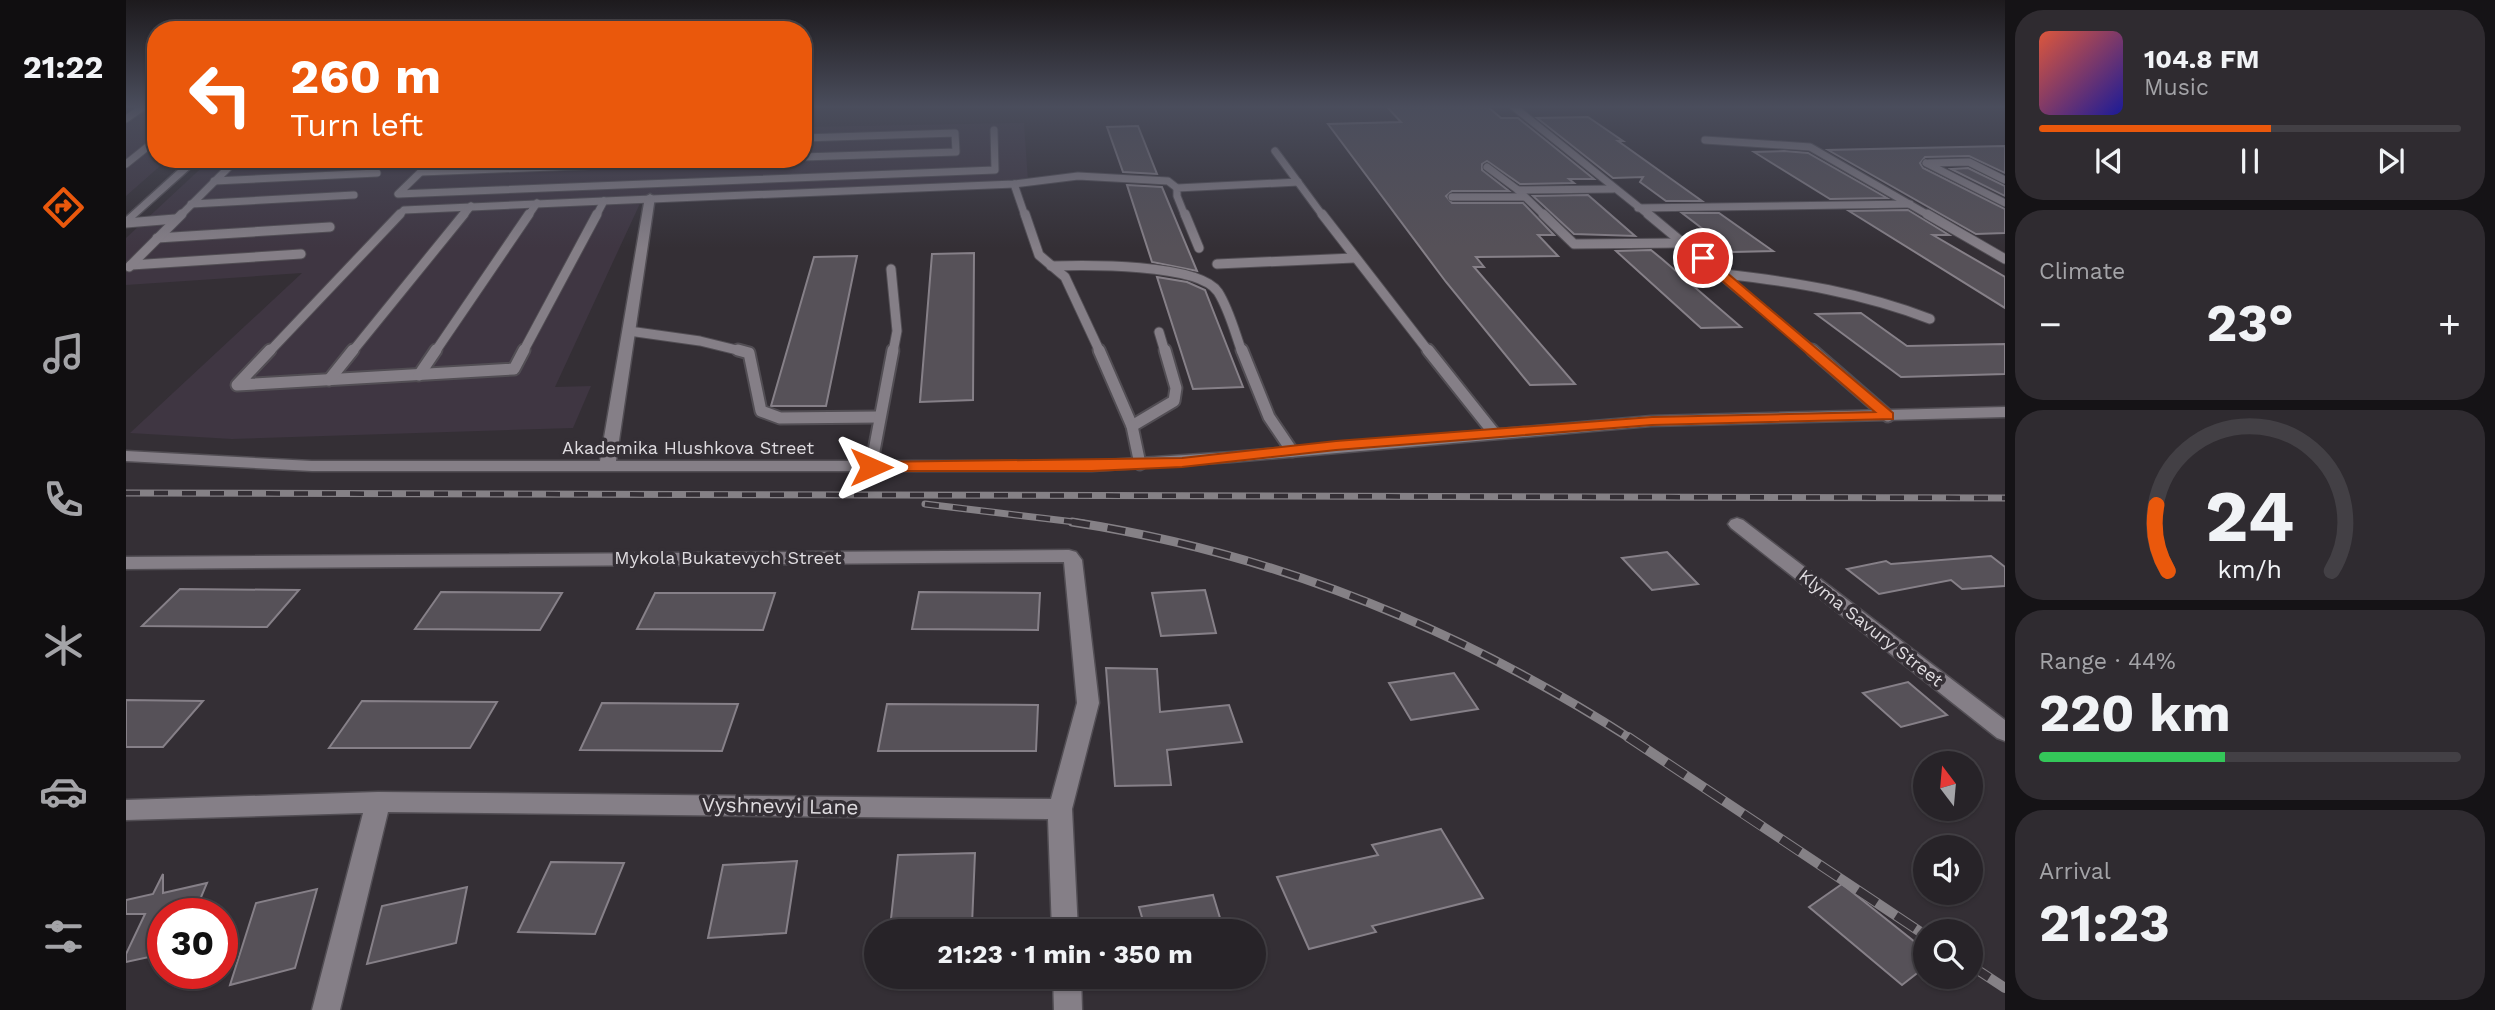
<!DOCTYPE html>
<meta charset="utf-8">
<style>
body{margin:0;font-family:"Work Sans",sans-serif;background:#2f2b30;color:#f1f3f6;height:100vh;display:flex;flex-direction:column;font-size:26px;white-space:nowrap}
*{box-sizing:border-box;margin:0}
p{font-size:23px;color:#a4a4a8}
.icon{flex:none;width:38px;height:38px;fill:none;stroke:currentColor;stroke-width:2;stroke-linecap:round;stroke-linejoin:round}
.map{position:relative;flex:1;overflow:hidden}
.panel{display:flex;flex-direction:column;gap:10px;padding:10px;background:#151316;width:490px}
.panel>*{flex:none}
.guide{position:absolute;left:21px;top:21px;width:665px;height:147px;border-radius:28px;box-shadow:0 2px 5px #0004,0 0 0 2px #434045;background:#ea580c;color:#fff;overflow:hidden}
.needle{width:46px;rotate:344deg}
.tools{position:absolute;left:1787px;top:751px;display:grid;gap:14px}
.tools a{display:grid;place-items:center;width:70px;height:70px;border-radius:50%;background:#272328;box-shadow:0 2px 5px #0004,0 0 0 2px #434045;font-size:35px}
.speed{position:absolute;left:21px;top:898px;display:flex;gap:14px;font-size:35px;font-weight:700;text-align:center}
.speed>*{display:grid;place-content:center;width:91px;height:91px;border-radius:50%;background:#272328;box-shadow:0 2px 5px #0004,0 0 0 2px #434045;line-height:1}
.speed .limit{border:10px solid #d22;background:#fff;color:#111}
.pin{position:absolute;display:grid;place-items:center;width:60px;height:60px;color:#fff;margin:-30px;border:4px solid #fff;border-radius:50%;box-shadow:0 2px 7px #0007}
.me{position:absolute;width:77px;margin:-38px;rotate:90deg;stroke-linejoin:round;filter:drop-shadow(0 0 5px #0008)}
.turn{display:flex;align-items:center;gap:24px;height:147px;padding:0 28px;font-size:32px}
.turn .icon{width:91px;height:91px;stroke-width:2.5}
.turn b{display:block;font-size:49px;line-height:60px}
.big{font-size:52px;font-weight:700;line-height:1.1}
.panel .card{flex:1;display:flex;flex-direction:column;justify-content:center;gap:10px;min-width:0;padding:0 24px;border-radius:28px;background:#2f2b30}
.panel .dial{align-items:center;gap:0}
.dial svg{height:182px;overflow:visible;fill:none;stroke:#434045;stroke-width:7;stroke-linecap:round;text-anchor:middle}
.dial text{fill:#f1f3f6;stroke:none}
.song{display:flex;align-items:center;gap:21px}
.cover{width:84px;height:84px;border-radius:10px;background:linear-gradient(135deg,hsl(10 70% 55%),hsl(240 70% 35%))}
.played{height:7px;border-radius:4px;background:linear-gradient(90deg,#ea580c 55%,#434045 55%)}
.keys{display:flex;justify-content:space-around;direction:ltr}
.heat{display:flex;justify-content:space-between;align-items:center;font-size:38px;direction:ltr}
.charge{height:10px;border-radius:5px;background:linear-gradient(90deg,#34c759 44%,#434045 0)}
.trip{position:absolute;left:738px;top:919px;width:402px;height:70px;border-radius:35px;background:#272328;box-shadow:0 2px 5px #0004,0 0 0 2px #434045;font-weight:700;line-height:70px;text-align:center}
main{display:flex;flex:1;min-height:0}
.dock{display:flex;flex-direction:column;width:126px;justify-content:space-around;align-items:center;background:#100e10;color:#a4a4a8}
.dock .icon{width:49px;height:49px}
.dock .selected{color:#ea580c}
.dock b{font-size:32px;color:#f1f3f6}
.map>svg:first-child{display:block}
.built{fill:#3f3642}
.building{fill:#565158;stroke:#868088;stroke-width:2}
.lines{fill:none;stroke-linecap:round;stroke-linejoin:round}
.lane-far2-casing{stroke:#524e54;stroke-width:9}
.lane-far1-casing{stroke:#524e54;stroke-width:11}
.lane-casing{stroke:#524e54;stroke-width:15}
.street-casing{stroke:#524e54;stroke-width:3}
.lane-far2{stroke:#857f87;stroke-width:7}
.lane-far1{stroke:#857f87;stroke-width:9}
.lane{stroke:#857f87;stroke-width:11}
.street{fill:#857f87;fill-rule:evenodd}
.rail-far2-casing{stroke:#858186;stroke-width:7}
.rail-far1-casing{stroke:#858186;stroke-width:9}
.rail-casing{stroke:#858186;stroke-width:10}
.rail-far2{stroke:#342f35;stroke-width:4.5;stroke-dasharray:14;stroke-linecap:butt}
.rail-far1{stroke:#342f35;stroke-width:6;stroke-dasharray:18;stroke-linecap:butt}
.rail{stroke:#342f35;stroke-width:8;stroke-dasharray:23;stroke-linecap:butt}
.route{fill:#ea580c;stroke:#983908;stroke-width:2}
.labels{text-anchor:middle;stroke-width:7;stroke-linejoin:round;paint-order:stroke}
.street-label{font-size:18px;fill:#dfdce0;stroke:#342f35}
.near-street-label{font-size:21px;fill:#dfdce0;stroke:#342f35}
</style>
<main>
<nav class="dock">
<b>21:22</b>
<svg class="icon selected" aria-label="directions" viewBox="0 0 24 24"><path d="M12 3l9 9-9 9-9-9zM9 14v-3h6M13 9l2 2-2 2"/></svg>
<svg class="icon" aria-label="music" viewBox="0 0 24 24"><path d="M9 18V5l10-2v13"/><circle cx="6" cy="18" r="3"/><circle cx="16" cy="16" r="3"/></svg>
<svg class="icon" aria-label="phone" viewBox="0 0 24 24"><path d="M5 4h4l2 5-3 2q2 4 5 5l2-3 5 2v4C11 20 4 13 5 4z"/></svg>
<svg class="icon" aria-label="climate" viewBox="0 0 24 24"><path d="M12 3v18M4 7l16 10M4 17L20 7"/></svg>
<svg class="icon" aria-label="car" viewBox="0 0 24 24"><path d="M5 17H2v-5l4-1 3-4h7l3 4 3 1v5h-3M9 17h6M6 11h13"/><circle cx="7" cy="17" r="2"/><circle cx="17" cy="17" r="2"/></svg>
<svg class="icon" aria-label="filters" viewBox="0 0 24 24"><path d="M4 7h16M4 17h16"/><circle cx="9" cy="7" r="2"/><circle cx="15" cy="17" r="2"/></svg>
</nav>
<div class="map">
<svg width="1879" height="1010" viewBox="0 0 1879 1010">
<rect width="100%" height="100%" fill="#342f35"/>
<!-- built -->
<g class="built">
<path d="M0,107H30V159H42L0,196Z"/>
<path d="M898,123L902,181L517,197L429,387L465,386L447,428L106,439L4,433L176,273L0,285V238L85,159H677V127Z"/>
</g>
<!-- building -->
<g class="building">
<path d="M1261,107H1362L1375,118H1392L1468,179H1443L1448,183L1394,184L1361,161L1356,164V170L1383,191H1326L1320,196L1326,203H1397L1428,235H1412L1432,256L1350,257L1358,267H1348L1449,384L1404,385L1320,282L1202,124L1275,122Z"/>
<path d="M1462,117L1497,141H1492L1576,201H1540L1514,182L1517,177L1487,178L1411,118Z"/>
<path d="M1012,126L1031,174L997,172L981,127Z"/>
<path d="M1879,146V173L1843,156L1799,157L1794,163L1797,168L1879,209V233L1850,234L1702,150Z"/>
<path d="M1658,151L1682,153L1761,198L1704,199L1628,152Z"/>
<path d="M1842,168L1879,186V196L1825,169Z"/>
<path d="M1001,185L1036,187L1071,271L1026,262Z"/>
<path d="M1462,195L1509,236L1448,234L1407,196Z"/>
<path d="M1782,210L1823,235H1807L1879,277V308L1723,211Z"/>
<path d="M1556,213H1593L1647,251L1607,252Z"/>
<path d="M1525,250L1536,259L1615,327L1575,328L1490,251Z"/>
<path d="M848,253L847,400L794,402L806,254Z"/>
<path d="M731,256L700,406H645L688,257Z"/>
<path d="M1031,277L1061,282L1079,290L1117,387L1067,389Z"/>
<path d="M1735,313L1781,346L1879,344V374L1775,377L1690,314Z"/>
<path d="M1541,552L1572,584L1526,590L1496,558Z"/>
<path d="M1865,556L1879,567V586L1836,589L1825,580L1753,594L1721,569L1760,561L1765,564Z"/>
<path d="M54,589L173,590L141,627L16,626Z"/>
<path d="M1079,590L1090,633L1035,636L1026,593Z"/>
<path d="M315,592L436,593L414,630L289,629Z"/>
<path d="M793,592L914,593L912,630L786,629Z"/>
<path d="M529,593H649L637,630L511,629Z"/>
<path d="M980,668L1031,669L1034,712L1103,705L1116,742L1041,750L1045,785L989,786Z"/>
<path d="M1328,673L1352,709L1285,720L1263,683Z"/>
<path d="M1782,682L1821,715L1775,727L1737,693Z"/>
<path d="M0,700L77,701L37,747H0Z"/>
<path d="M236,701L371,702L344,748H203Z"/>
<path d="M476,703L612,704L596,751L454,750Z"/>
<path d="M761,704L912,705L910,751H752Z"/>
<path d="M1315,829L1357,898L1246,926L1250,932L1183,949L1151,877L1252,855L1246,845Z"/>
<path d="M849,853L846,925L764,928L772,855Z"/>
<path d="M671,861L660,933L582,938L597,865Z"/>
<path d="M425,862L498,863L469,934L392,932Z"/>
<path d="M37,874V893L81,883L68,914H37V954L0,962V954L19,914H0V900L27,894Z"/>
<path d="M1716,884L1799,950V967L1776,985L1683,907Z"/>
<path d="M341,887L330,943L241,964L256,906Z"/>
<path d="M191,889L169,968L104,985L130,903Z"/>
<path d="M1087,895L1098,931H1020L1013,907Z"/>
</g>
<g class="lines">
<defs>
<g id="lane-far2">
<path d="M1388,107L1524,216"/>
<path d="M0,119L17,107"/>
<path d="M677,138L829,133L830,152L677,157"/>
<path d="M1579,140L1684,147L1804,216"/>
<path d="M1149,151L1197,216"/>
<path d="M308,159L272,194L869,170L868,130"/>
<path d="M1800,163L1879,203"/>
<path d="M1803,163L1843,162L1879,180"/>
<path d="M0,164L30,140"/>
<path d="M1361,167L1392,190L1419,216"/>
<path d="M295,172L630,159"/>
<path d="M88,181L251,173"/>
<path d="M888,184L899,216"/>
<path d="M1392,190L1487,189"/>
<path d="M1326,197H1398"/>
<path d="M478,201L888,184L952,176L1042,181L1051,188"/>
<path d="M65,204L228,195"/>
<path d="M1512,208L1784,204"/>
<path d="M54,216L111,159"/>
<path d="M272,216L278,210L478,201"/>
<path d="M337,216L345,206"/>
<path d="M402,216L411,203"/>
<path d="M470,216L478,201"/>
<path d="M1059,216L1051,196V188L1172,182"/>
</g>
<g id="lane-far1">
<path d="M899,214L913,255L939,277L974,352"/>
<path d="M1059,214L1073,248"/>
<path d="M1196,214L1303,352"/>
<path d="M1417,214L1448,244L1556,243"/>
<path d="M1522,214L1688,352"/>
<path d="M1801,214L1879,259"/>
<path d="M0,223L49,219"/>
<path d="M31,238L204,227"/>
<path d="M1091,264L1228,258"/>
<path d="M5,265L175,254"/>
<path d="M925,266C958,265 1073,263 1092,292C1103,309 1109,333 1116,352"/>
<path d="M3,267L56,214"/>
<path d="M765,269L771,331L767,352"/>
<path d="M1598,274C1669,282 1737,293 1804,319"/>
<path d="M503,331L574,341L619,352"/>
<path d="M1033,332L1039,352"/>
<path d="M143,352L274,214"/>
<path d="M226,352L338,214"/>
<path d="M309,352L403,214"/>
<path d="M397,352L471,214"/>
</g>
<g id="lane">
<path d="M144,350L111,385L388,369L398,350"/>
<path d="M612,350L623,353L635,411L654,418L753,417"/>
<path d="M973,350L1006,426L1014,464"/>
<path d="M1116,350L1143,417L1166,451"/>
<path d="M1302,350L1368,433"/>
<path d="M1686,350L1762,416"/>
<path d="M293,375L310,350"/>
<path d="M203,380L227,350"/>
<path d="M1006,426L1048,401L1050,388L1039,350"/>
<path d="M745,467L767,350"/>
</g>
<g id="street">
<path d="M64,159H75L0,226V217Z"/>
<path d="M524,194L529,197L490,461H966L1106,452L1525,416L1879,407V417L1525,426L1106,462L966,471H186L0,461V451L186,461H474L519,197Z"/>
<path d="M1611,518L1617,520L1879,720V741L1871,738L1605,528L1602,524L1605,520Z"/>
<path d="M943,550L950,552L956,560L973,703L946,809L952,931H926L922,819L262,812L214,1010H186L237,813L0,820V800L252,792L925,799L951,703L938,562L0,569V557Z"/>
<path d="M927,976H955L956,1010H928Z"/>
</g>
</defs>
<!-- lane-far2 casing -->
<use href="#lane-far2" class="lane-far2-casing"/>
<!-- lane-far1 casing -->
<use href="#lane-far1" class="lane-far1-casing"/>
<!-- lane casing -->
<use href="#lane" class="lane-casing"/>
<!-- street casing -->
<use href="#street" class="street-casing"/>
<!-- lane-far2 -->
<use href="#lane-far2" class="lane-far2"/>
<!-- lane-far1 -->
<use href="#lane-far1" class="lane-far1"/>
<!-- lane -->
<use href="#lane" class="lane"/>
<!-- street -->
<use href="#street" class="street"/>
<defs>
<g id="rail-far2">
<path d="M0,493L1879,498"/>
<path d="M799,504L957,523"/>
</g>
<path id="rail-far1" d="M946,522C1149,553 1333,628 1505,739"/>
<g id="rail">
<path d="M1502,737L1799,935"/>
<path d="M1844,965L1879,988"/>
</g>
</defs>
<!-- rail-far2 casing -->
<use href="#rail-far2" class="rail-far2-casing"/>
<!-- rail-far1 casing -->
<use href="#rail-far1" class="rail-far1-casing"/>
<!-- rail casing -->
<use href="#rail" class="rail-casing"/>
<!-- rail-far2 -->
<use href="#rail-far2" class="rail-far2"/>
<!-- rail-far1 -->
<use href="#rail-far1" class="rail-far1"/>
<!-- rail -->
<use href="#rail" class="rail"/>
</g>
<!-- sky -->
<linearGradient id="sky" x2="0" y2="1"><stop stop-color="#1d1a1d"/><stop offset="0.43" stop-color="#4a4d5c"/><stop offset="1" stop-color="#4a4d5c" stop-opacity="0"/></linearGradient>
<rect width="1879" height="248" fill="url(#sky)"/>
<!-- route -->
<path class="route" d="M1573,256H1581L1767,413V419L1526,425L1210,450L1056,467L966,471H745L738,467L745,462L1056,458L1210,441L1526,417L1749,412L1573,261Z"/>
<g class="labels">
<!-- street labels -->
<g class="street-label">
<text x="562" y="454">Akademika Hlushkova Street</text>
<text x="602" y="564">Mykola Bukatevych Street</text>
<text transform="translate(1745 628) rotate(38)" y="6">Klyma Savury Street</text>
</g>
<!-- near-street labels -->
<g class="near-street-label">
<text transform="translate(654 806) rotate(1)" y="7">Vyshnevyi Lane</text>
</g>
</g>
</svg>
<div class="tools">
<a><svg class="needle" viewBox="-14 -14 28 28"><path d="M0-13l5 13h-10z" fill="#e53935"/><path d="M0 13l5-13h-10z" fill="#a4a4a8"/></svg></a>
<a><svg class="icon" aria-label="sound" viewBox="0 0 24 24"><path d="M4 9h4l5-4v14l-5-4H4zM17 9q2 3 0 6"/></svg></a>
<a><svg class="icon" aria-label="search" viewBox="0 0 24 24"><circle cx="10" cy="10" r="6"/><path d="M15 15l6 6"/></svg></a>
</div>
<div class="speed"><div class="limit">30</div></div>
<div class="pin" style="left:1577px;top:258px;background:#d93025"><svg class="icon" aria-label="arrive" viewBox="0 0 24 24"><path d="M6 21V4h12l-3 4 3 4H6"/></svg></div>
<svg class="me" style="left:745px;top:467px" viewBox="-20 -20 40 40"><path d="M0-17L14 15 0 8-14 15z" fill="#ea580c" stroke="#fff" stroke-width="4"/></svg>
<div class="trip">21:23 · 1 min · 350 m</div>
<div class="guide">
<div class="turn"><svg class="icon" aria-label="left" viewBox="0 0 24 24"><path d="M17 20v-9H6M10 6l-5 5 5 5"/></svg><div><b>260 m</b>Turn left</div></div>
</div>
</div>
<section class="panel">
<div class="card">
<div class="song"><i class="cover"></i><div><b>104.8 FM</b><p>Music</p></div></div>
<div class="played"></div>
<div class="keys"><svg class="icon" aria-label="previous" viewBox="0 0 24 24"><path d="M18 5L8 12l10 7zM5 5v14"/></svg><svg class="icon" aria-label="pause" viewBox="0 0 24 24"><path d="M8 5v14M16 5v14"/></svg><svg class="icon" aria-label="next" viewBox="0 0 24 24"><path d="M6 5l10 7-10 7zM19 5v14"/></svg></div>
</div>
<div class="card"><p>Climate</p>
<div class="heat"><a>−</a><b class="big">23°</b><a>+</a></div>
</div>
<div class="card dial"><svg viewBox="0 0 100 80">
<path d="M14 69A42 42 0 1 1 86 69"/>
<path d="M14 69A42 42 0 0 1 9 40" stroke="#ea580c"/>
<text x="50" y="56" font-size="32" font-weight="700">24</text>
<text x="50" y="72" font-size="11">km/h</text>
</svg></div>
<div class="card"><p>Range · 44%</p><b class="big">220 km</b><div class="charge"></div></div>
<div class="card"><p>Arrival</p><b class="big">21:23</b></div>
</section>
</main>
